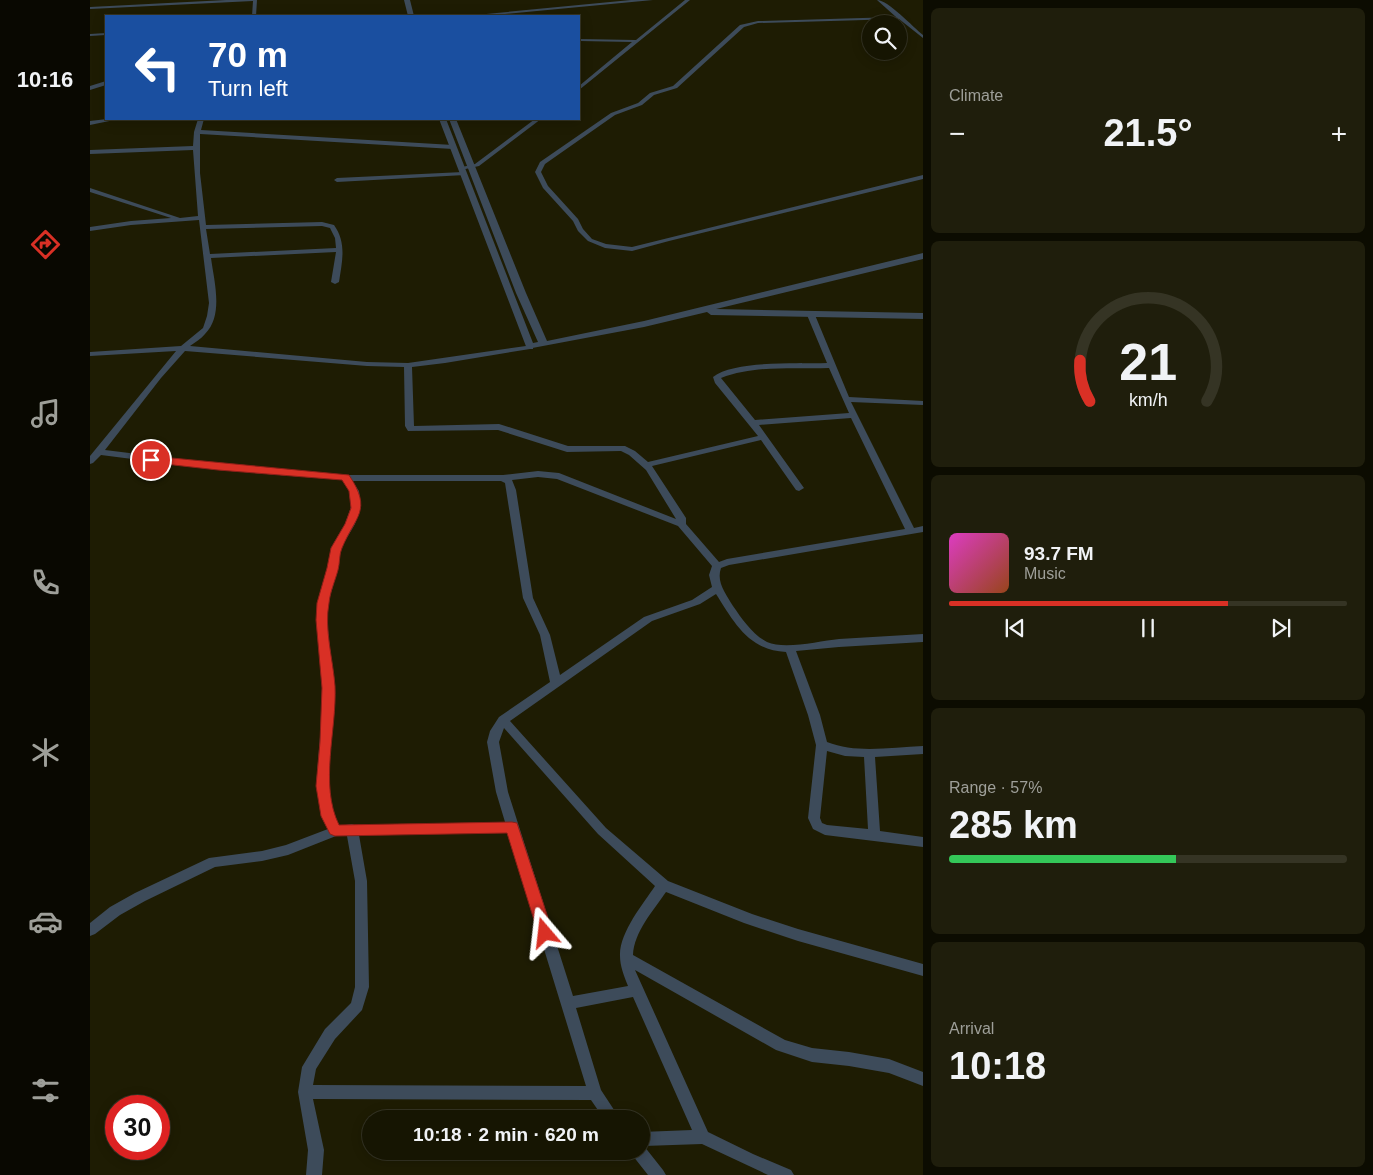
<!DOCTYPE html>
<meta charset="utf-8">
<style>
body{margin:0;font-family:Arial,sans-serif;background:#1f1e0c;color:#f1f3f6;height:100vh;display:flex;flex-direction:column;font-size:19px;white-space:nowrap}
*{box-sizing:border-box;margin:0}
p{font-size:16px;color:#9e9f99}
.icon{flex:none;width:28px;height:28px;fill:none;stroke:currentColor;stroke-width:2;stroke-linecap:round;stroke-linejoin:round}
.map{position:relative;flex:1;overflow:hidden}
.panel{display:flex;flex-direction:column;gap:8px;padding:8px;background:#0c0c01;width:450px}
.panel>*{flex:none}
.top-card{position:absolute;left:15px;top:15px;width:475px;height:105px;border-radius:0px;box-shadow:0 2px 12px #0003,0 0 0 1px #353424;background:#1a4fa0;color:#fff;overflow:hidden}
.tools{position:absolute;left:772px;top:15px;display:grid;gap:10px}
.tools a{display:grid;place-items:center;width:45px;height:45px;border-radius:50%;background:#161502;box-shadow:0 2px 12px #0003,0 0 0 1px #353424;font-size:25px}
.speed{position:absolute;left:15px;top:1095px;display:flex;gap:10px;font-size:25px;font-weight:700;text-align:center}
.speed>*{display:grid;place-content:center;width:65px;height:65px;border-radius:50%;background:#161502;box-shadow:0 2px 12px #0003,0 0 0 1px #353424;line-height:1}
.speed .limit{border:8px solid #d22;background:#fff;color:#111}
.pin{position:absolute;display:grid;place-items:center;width:42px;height:42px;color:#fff;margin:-21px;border:2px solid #fff;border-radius:50%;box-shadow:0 1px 5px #0007}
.me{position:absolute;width:55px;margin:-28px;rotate:343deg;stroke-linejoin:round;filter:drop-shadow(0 0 4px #0008)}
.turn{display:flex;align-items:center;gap:18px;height:105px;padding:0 20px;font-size:22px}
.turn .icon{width:65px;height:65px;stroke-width:2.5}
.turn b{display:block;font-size:35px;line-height:42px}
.big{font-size:38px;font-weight:600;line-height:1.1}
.panel .card{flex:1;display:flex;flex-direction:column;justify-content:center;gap:8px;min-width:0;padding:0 18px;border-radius:8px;background:#1f1e0c}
.panel .dial{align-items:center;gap:0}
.dial svg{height:130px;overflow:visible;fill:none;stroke:#353424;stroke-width:7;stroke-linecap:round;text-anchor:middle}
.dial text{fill:#f1f3f6;stroke:none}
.song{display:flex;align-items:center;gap:15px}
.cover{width:60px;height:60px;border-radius:8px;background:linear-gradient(135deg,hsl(310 70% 55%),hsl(20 70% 35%))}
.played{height:5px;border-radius:2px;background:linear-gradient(90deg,#d93025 70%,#353424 70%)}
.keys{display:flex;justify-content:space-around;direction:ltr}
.heat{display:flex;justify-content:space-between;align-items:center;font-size:28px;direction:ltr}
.charge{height:8px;border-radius:4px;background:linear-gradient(90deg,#34c759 57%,#353424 0)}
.trip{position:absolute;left:272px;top:1110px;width:288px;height:50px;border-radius:25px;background:#161502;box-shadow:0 2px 12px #0003,0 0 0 1px #353424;font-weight:600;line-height:50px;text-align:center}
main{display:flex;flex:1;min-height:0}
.tab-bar{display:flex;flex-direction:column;width:90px;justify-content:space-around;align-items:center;background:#090801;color:#9e9f99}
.tab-bar .icon{width:35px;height:35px}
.tab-bar .selected{color:#d93025}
.tab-bar b{font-size:22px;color:#f1f3f6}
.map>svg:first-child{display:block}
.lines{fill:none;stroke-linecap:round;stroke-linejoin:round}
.minor{fill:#3d4b5a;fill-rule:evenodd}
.tertiary{fill:#3d4b5a;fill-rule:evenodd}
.route{fill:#d93025;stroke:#8d1f18}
</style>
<main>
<nav class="tab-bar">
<b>10:16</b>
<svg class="icon selected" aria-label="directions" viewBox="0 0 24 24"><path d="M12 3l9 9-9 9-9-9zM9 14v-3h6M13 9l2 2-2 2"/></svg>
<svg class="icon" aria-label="music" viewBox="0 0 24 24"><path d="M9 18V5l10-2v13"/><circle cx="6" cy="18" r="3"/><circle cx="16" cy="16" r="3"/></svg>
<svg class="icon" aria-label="phone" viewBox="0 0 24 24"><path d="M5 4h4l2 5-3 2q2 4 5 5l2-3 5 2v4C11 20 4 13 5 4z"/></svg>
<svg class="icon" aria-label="climate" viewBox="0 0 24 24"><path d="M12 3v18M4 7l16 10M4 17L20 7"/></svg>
<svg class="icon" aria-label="car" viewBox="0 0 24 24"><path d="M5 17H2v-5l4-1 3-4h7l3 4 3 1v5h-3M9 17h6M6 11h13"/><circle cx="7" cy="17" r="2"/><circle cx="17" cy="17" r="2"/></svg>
<svg class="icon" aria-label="filters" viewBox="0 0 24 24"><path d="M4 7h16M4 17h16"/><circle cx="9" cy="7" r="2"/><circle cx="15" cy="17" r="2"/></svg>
</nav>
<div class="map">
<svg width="833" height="1175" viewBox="0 0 833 1175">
<rect width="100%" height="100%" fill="#1e1c03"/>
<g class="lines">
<!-- minor -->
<g class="minor">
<path d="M136,0H167L166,16H162L163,1L0,9V7Z"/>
<path d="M595,0H600L489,90V86L542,42L489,41V39L546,40Z"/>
<path d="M787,0C798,0 823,27 833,35V38L809,19L668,23L654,27L587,88L564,95L552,105L525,115L455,164L451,172L458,186L488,219L493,229L502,239L516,244L542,247L833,175V179L579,241L542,251L515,248L498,241L488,231L483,221L453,188L445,172L450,162L521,113L548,103L560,93L583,86L650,25L668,21L806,17Z"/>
<path d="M16,33V35L0,36V34Z"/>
<path d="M16,81V85L0,90V86Z"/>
<path d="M17,119H29L0,125V121Z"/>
<path d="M108,119H114L111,130L363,145L366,147L363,149L110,134V173L116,225L232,222L244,225C257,243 252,262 249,282L245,284L241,282L246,252L121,258C124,281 134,315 115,334C111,339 105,342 100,346L277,362L318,363L443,345V349H440L355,363L322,367L324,426L409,424L478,446H535L545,451L558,462L668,436L625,383L623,377C644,360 709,364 737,363L717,315L721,313L725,315L759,397L833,401V405L761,402L824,528L833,526V532L639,565L631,568C626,582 636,594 643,606C652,619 663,635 677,642C695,650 729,641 749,639C777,637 805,636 833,634V642L749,647L706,651L730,715L737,742C767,754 802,747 833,746V754L785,757L790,831L833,837V847L735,835L723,829L718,818L726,745L718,715L696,652C658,650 644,622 626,594L610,604L562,621L420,721L516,828L578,881L662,914L708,929L833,964V976L708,941L654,923L576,892C563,911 544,932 543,955L695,1040L722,1048L759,1052L799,1059L833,1072V1086L799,1073L759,1066L722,1062L686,1050L545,970L618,1132L663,1154L701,1170L704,1175H678L612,1144L554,1146L573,1170L576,1175H558L543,1156L540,1151H551V1132L602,1130L543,997L486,1008L511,1090L530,1119H514L501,1100L223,1099L234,1150L232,1175H216L218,1150L208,1092L212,1067L235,1029L261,1003L265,987V881L257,836H246L198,855L172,861L125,867L55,901L30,915L5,934L0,936V923L20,907L45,893L119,858L172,851L196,845L238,829L232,817L226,786L234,688L227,620L228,603L238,569L241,548L255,524L261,507L259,491L253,480L128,470L11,455L3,463L0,464V456L86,351L0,356V352L91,346L113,328L117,316L119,303L109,220L41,225L0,231V227L41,221L81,218L0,192V188L90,218L108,216L103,150L0,154V150L103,146L104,132ZM232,226L240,228L245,238L246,248L120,254L116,229ZM95,351L277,366L314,367L315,426L318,431L408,430L477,452L531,451L539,455L556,470L586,519L469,473L448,471L413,475H256L128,464L15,450L71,378ZM739,368L759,413L665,420L631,378C665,365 703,369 739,368ZM761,418L815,529L637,559L629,562L596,524V518L562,466L671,440L706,490L709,491L714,488L669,425ZM448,477L467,479L588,526L622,566L619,575L622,587L602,600L554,617L470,675L460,635L443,598L426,490L422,480ZM262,481H411L415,483L433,598L450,635L460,682L409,717L400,731L397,742L406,792L415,822L266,826L262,824L249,826L244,817L238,786L244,688L237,620L238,603L248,569L251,548L265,524L271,507L269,491ZM414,728L508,834L565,886C553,904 529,933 530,956C530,966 534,976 538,986L483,996L418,792L409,742ZM737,751L755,756L774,757L778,829L737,825L732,823L730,818ZM418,832L496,1086L223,1085L226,1069L245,1039L272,1010L279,987L277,881L269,835Z"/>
<path d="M445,119H451L389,166L371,170L368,168L385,164Z"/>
<path d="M373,172L376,174L375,175L247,182L244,180L247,178Z"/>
</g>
<!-- tertiary -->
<g class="tertiary">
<path d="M314,0H320L324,16H318Z"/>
<path d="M541,0H563L395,16H375Z"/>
<path d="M349,119H356L443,343L448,342L426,293L359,119H366L436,293L457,341L554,321L833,253V259L626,309L833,313V319L621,315L617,312L554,327L437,349Z"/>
</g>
</g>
<!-- route -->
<path class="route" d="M61,456L259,475C283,511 265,516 252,548C249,554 250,563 248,570C245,581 240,592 239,603C234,629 243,659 245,686C247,730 229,784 249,825L422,822L427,823L463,933L461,937L455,939L450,937L448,933L417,833L245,836L240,834L231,816L226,786L230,742L232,688L226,620L227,603L237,568L241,548L255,524L261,508L259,491L252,480L128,470L57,462L56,460Z"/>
</svg>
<div class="tools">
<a><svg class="icon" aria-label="search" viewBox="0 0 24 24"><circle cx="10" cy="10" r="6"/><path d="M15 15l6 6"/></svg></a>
</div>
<div class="speed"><div class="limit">30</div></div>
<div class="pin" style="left:61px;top:460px;background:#d93025"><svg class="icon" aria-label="arrive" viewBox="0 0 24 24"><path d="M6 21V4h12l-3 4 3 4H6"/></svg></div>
<svg class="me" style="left:455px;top:933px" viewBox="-20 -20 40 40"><path d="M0-17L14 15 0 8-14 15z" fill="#d93025" stroke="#fff" stroke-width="4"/></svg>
<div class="trip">10:18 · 2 min · 620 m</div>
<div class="top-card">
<div class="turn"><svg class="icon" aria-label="left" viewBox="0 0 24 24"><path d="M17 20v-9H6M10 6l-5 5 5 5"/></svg><div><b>70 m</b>Turn left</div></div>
</div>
</div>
<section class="panel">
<div class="card"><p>Climate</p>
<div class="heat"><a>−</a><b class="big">21.5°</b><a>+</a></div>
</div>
<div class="card dial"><svg viewBox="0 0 100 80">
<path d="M14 69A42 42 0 1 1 86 69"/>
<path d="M14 69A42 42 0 0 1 8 44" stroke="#d93025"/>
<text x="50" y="56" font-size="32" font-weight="700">21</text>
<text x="50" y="72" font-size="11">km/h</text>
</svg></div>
<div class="card">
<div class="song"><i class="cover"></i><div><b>93.7 FM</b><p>Music</p></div></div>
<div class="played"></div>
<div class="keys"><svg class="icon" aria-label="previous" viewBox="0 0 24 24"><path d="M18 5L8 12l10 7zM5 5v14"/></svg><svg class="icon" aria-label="pause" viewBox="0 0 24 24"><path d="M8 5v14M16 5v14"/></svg><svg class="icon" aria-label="next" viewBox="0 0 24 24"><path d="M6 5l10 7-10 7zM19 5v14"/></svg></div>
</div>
<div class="card"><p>Range · 57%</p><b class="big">285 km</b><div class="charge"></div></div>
<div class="card"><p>Arrival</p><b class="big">10:18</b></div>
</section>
</main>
